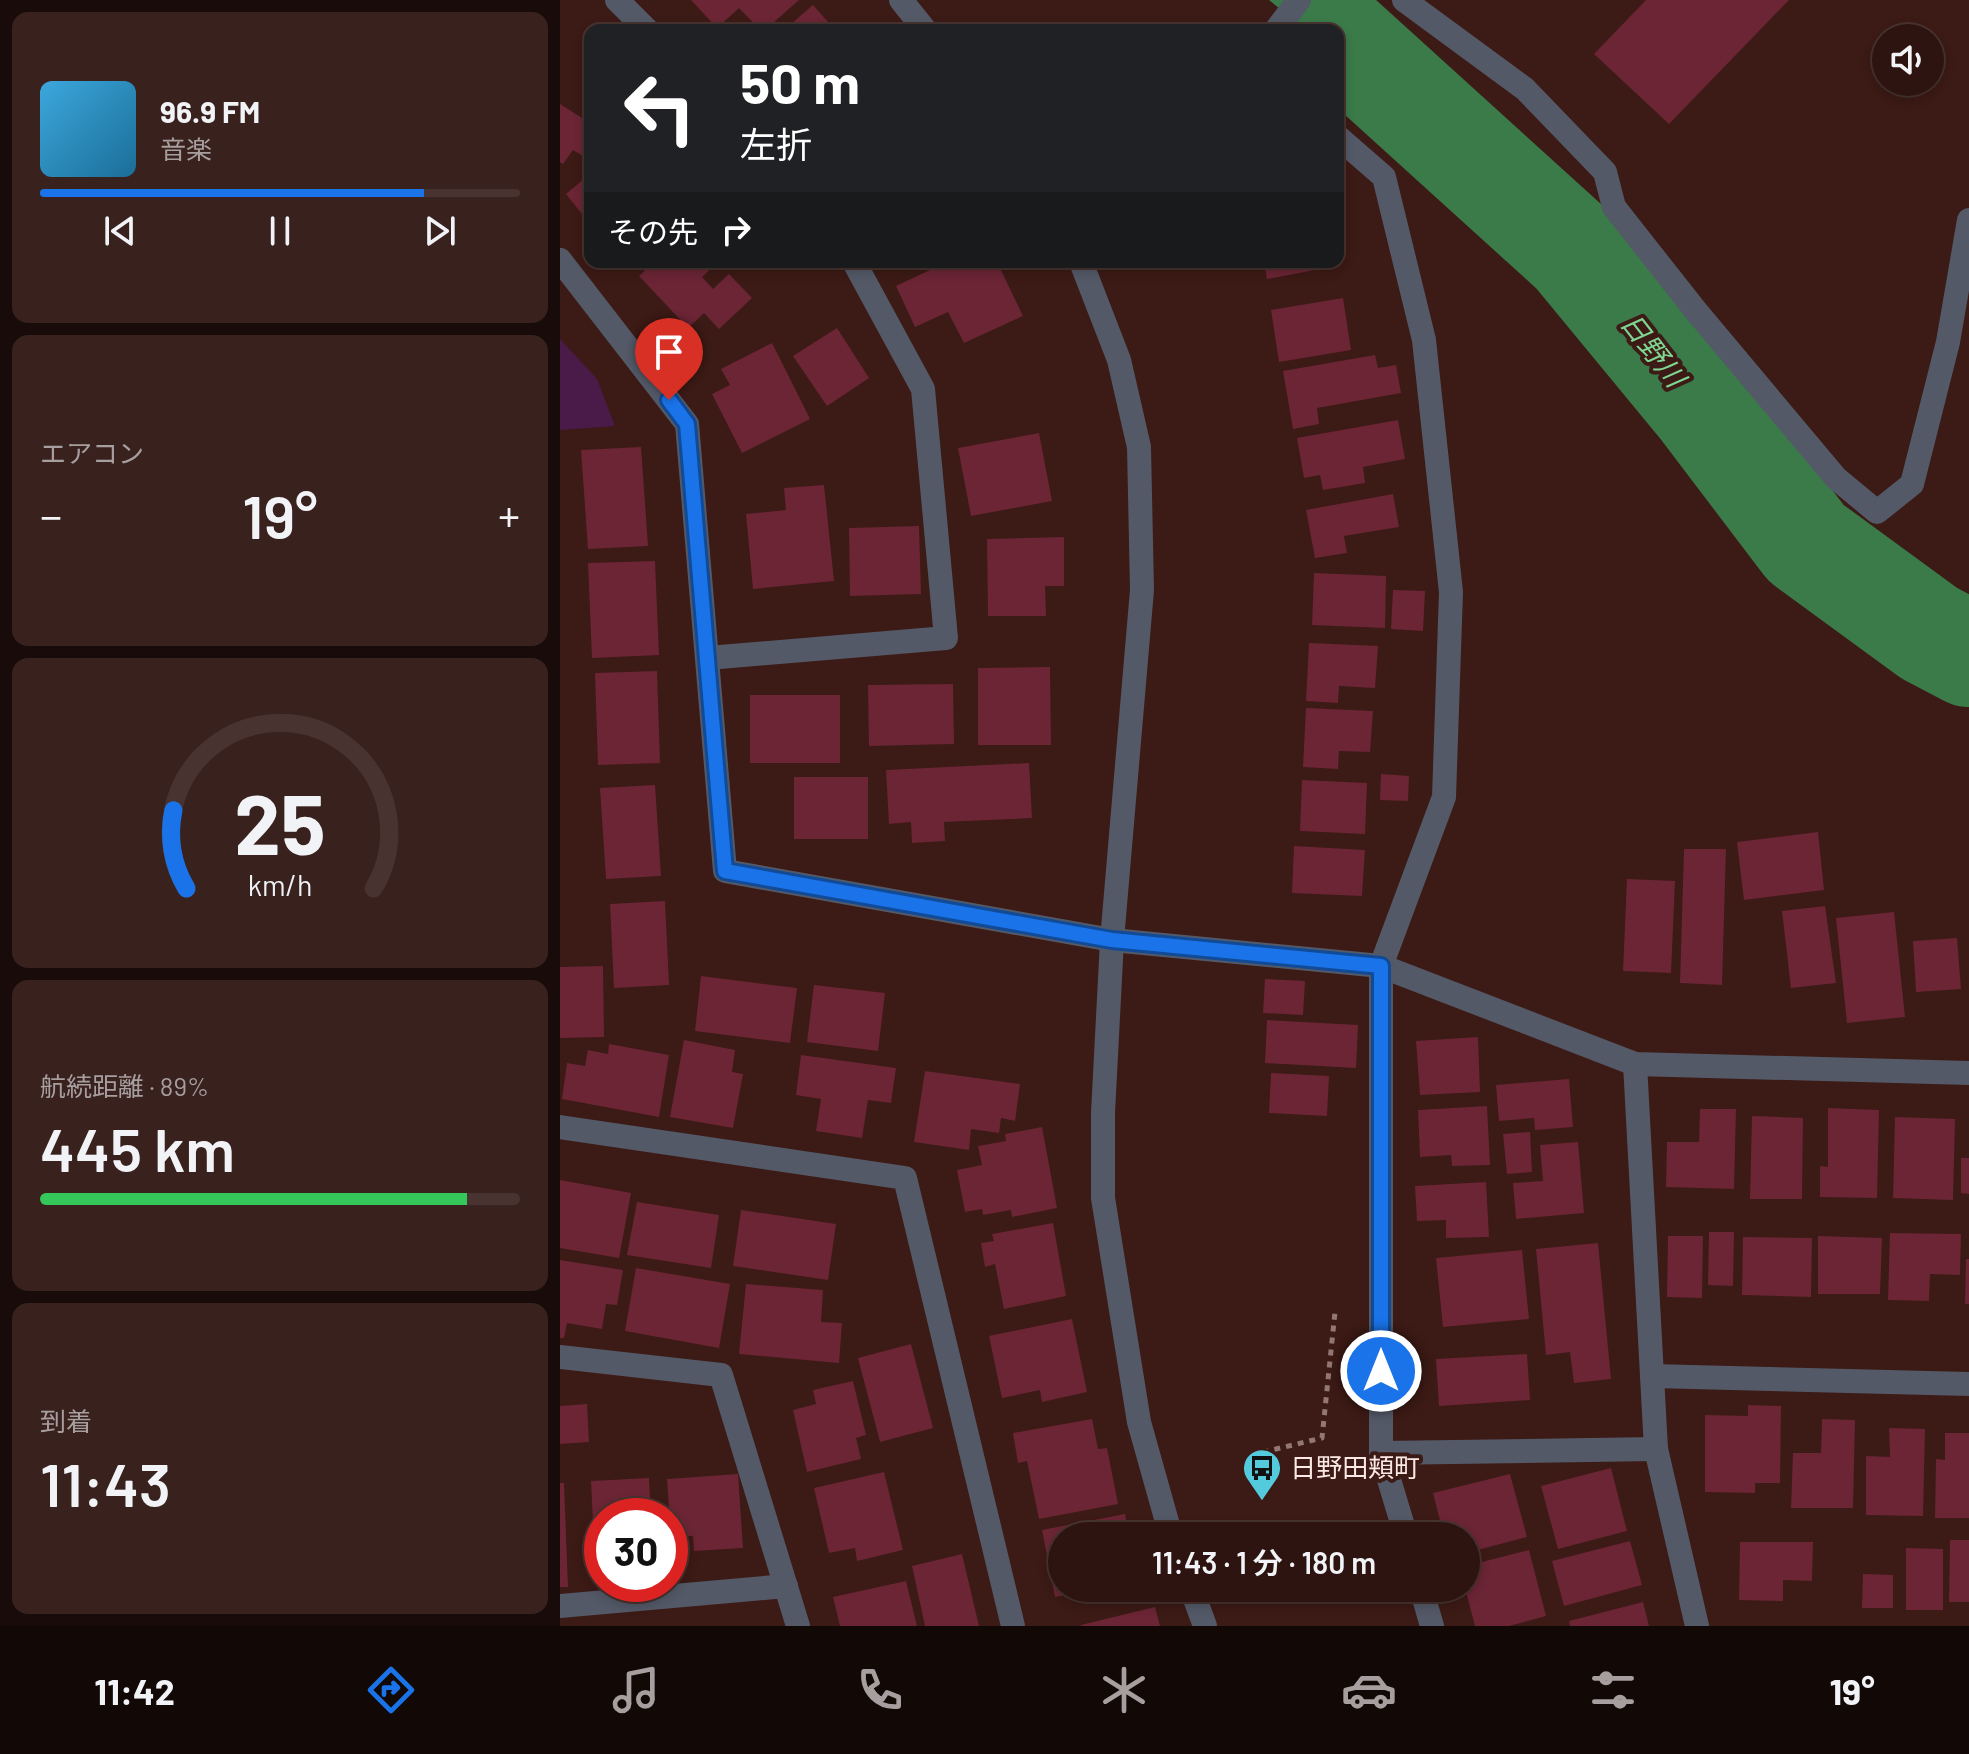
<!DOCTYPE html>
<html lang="ja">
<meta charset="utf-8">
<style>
body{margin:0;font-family:Barlow,"Noto Sans JP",sans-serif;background:#39211e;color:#f1f3f6;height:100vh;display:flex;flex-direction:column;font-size:30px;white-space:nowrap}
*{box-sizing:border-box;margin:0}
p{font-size:26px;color:#a79e9f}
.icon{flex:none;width:44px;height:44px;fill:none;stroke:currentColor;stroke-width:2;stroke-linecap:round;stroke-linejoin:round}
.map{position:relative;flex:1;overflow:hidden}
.drawer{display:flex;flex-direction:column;gap:12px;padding:12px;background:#190b09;width:560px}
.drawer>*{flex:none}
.hud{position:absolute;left:24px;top:24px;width:760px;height:244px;border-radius:16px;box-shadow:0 4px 12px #0003,0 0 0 2px #483330;background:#202124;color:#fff;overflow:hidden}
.fabs{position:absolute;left:1312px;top:24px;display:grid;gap:16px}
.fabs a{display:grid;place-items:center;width:72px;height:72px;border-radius:50%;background:#2d1410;box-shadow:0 4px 12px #0003,0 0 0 2px #483330;font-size:40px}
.speed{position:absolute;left:24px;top:1498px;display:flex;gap:16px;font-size:40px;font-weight:700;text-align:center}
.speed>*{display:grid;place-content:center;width:104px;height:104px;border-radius:50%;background:#2d1410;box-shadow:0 4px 12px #0003,0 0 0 2px #483330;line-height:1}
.speed .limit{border:12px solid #d22;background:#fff;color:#111}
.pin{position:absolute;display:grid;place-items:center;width:68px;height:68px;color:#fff;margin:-82px -34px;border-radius:50% 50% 50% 0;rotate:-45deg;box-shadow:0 0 8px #0007}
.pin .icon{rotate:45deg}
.me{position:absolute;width:88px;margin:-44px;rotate:0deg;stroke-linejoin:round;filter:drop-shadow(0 0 6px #0008)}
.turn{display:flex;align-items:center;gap:28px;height:168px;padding:0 24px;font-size:36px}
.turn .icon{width:104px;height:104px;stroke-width:2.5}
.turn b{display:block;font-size:56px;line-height:68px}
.then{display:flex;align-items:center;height:76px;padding:0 24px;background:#0003;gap:16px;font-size:30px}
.big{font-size:60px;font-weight:600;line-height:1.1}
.drawer .widget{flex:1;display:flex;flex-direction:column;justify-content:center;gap:12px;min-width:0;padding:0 28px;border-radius:16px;background:#39211e}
.drawer .dial{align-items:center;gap:0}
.dial svg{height:208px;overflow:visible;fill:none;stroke:#483330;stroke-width:7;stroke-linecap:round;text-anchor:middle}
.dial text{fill:#f1f3f6;stroke:none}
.song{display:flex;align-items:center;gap:24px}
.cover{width:96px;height:96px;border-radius:12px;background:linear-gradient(135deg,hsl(200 70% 55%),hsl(200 70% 35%))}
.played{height:8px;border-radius:4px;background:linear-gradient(90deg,#1a73e8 80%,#483330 80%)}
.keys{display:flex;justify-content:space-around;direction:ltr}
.heat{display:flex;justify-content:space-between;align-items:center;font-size:44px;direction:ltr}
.charge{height:12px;border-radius:6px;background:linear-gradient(90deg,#34c759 89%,#483330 0)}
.trip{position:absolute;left:488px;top:1522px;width:432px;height:80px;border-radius:40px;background:#2d1410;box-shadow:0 4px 12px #0003,0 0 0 2px #483330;font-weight:600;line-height:80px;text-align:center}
.tab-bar{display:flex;height:128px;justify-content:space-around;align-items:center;background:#120806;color:#a79e9f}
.tab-bar .icon{width:56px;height:56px}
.tab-bar .selected{color:#1a73e8}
.tab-bar b{font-size:36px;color:#f1f3f6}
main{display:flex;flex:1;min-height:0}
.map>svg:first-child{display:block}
.green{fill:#4a1b48}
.water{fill:#3b7a49}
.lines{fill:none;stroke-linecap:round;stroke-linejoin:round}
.river{stroke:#3b7a49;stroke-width:106}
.building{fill:#6b2535}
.path{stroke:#927773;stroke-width:5;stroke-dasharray:6 6;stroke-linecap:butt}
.minor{stroke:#535967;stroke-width:24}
.route-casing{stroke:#114b97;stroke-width:20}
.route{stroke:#1a73e8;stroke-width:14}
.labels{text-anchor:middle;stroke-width:8;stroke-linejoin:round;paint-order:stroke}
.poi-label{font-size:26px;fill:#fce9e6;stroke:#3c1a15;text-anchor:start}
.water-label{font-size:28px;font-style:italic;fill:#7ed690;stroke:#3c1a15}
</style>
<main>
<section class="drawer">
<div class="widget">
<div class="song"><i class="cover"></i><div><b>96.9 FM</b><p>音楽</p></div></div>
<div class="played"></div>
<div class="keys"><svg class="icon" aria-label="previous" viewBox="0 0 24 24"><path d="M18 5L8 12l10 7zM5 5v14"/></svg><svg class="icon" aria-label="pause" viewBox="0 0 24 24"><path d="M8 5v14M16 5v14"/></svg><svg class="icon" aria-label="next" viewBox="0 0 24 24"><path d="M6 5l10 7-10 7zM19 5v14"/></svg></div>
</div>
<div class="widget"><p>エアコン</p>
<div class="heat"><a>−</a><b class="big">19°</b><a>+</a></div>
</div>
<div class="widget dial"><svg viewBox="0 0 100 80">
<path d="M14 69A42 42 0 1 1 86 69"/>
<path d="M14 69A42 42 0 0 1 9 39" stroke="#1a73e8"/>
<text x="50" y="56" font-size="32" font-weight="700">25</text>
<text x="50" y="72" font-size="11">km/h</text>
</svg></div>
<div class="widget"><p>航続距離 · 89%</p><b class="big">445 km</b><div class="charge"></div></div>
<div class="widget"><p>到着</p><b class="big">11:43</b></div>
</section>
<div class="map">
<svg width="1409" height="1626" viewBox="0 0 1409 1626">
<rect width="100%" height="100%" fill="#3c1a15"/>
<!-- green -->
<path class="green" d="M0,339L37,379L55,426L0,430Z"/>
<!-- water -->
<path class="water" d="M709,0H763L951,165L1015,252L778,57V30H745Z"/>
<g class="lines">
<!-- river -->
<path class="river" d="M778,37L1015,252L1142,406L1246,543L1369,633L1409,654"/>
</g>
<!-- building -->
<g class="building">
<path d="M131,0H239L205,30H200L179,8L157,28Z"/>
<path d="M1086,0H1229L1109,124L1034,54Z"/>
<path d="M253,5L275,30H224Z"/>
<path d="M0,104L30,123V160L13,150L3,164L0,162Z"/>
<path d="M30,174V224L6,194Z"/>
<path d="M778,255L781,265L707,279L704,262H778Z"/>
<path d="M94,262H158L142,277L153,289L169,274L192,298L159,329L144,313L128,328L79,276Z"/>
<path d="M387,262H437L463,316L404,343L388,312L355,327L336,286Z"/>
<path d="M783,298L791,350L719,362L711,310Z"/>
<path d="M277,328L309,378L267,406L233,356Z"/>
<path d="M212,343L250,419L182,453L152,394L170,385L161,369Z"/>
<path d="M815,355L818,368L836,365L841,393L757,408L759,424L733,429L723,371Z"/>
<path d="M838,420L845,459L803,467L805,483L763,490L760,475L744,478L737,438Z"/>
<path d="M479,433L492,501L411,516L398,448Z"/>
<path d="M81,447L88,546L28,549L21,450Z"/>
<path d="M264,485L274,581L193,589L186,514L226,510L224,488Z"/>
<path d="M833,494L839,527L784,536L787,553L755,558L746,510Z"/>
<path d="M359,526L361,594L290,596L289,528Z"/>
<path d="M504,537V586H485L486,616H428L427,539Z"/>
<path d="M95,561L99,655L32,658L28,563Z"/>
<path d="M754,573L826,576L825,628L752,625Z"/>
<path d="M833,590L865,591L863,631L831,629Z"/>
<path d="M749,643L818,646L815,688L779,686L778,703L746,701Z"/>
<path d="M490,667L491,745H418V668Z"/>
<path d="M97,671L100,763L38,765L35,673Z"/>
<path d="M393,684L394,744L309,746L308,685Z"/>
<rect x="190" y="695" width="90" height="68"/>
<path d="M746,708L813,711L810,752L779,751L778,769L743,767Z"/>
<path d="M469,763L472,818L384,822L385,841L352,843L351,822L329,824L326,770Z"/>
<path d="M821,774L849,776L848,801L820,800Z"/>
<rect x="234" y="777" width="74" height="62"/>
<path d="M742,780L807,783L805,834L740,831Z"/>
<path d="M95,785L101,876L46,879L40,788Z"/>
<path d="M1258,832L1264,890L1184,900L1177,842Z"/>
<path d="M734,846L805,850L802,896L732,893Z"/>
<path d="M1124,849H1166L1162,985L1120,983Z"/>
<path d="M1067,879L1115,881L1111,973L1063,971Z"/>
<path d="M105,901L109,985L54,988L50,904Z"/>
<path d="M1265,906L1276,983L1231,988L1222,911Z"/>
<path d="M1334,912L1345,1017L1287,1023L1276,918Z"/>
<path d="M1397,938L1401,989L1356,992L1353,941Z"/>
<path d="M43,966L44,1037L0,1038V967Z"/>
<path d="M141,976L237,988L230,1043L135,1031Z"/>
<path d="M705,979L745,981L743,1015L703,1013Z"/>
<path d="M254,985L325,993L318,1051L247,1042Z"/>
<path d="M707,1020L798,1025L796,1068L705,1063Z"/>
<path d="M918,1037L920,1092L860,1095L856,1041Z"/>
<path d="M124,1040L175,1050L172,1072L183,1074L173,1128L110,1117Z"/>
<path d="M49,1044L109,1055L99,1117L2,1099L7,1063L25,1066L28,1050L48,1054Z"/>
<path d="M241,1055L336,1068L331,1103L308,1100L302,1138L256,1131L261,1099L236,1095Z"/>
<path d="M365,1071L460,1084L455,1121L441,1118L439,1133L411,1129L409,1150L354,1142Z"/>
<path d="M711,1073L769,1076L767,1116L709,1113Z"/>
<path d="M1009,1079L1013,1127L975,1130L974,1118L939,1121L936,1085Z"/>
<path d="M927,1106L930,1165L892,1166L891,1155L860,1157L858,1110Z"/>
<path d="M1268,1108L1319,1110L1317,1198L1260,1197V1166L1268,1167Z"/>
<path d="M1140,1109H1176L1174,1189L1106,1187L1107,1142H1139Z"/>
<path d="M1192,1116L1243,1118L1242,1199H1190Z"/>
<path d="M1335,1117L1395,1119L1393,1200L1333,1198Z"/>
<path d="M482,1127L497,1208L452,1217L451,1210L423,1215L422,1209L405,1212L397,1170L422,1165L418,1146L446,1141L445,1134Z"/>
<path d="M970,1132L972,1172L947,1174L943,1134Z"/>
<path d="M1018,1142L1024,1213L956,1219L953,1183L983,1181L980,1145Z"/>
<path d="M1401,1158H1409V1194L1401,1193Z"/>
<path d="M0,1180L71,1193L59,1258L0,1248Z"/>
<path d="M926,1182L929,1237L886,1238V1220L857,1221L855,1186Z"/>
<path d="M77,1202L159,1215L151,1268L67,1255Z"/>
<path d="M181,1210L276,1224L268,1280L173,1266Z"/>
<path d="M493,1223L506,1296L444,1309L435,1264L425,1267L421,1243L434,1241L432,1234Z"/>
<path d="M1149,1232H1174L1173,1286L1148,1285Z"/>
<path d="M1330,1233L1401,1234L1400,1275L1370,1274L1369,1301L1328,1300Z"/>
<path d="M1108,1236H1143L1142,1298L1107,1297Z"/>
<path d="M1258,1236L1322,1238L1320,1294H1258Z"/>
<path d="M1183,1237L1252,1238L1251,1297L1182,1295Z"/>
<path d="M1038,1243L1051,1379L1014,1383L1010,1352L986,1355L976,1249Z"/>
<path d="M962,1250L969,1319L883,1327L876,1258Z"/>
<path d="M1406,1259H1409V1304H1405Z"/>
<path d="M0,1260L63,1270L57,1305L46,1304L42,1329L7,1323L4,1338H0Z"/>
<path d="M76,1268L170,1284L159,1348L65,1331Z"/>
<path d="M186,1284L263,1290L261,1322L282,1323L279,1363L179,1354Z"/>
<path d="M512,1319L527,1392L482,1402L480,1390L442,1398L429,1336Z"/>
<path d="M351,1344L373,1428L320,1442L298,1358Z"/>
<path d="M967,1354L970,1400L879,1406L876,1359Z"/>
<path d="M293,1381L306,1435L296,1438L301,1459L247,1472L233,1410L256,1404L253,1390Z"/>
<path d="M27,1404L29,1442L0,1444V1406Z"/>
<path d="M1188,1405L1221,1406L1220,1483H1195V1493L1145,1492V1415L1188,1416Z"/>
<path d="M532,1419L538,1449L547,1448L558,1504L479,1519L467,1461L458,1463L453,1433Z"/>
<path d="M1262,1419L1295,1420L1293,1508H1231L1233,1453H1261Z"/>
<path d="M1329,1428L1365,1429L1363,1516L1306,1515V1456L1330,1457Z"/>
<path d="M1385,1433H1409V1518H1375L1376,1459L1385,1460Z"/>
<path d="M1051,1468L1067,1531L998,1549L981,1486Z"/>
<path d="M324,1472L343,1550L297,1561L295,1548L269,1553L254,1488Z"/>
<path d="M178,1474L183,1548L134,1551L133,1536H111L107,1479Z"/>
<path d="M950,1474L967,1537L906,1553V1536H884L873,1493Z"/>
<path d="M89,1478L91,1516H42V1562L35,1563L31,1481Z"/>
<path d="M0,1483H4L8,1587H0Z"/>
<path d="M565,1514L569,1536H502V1588L534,1589L495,1597L482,1530Z"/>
<path d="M1390,1540H1409V1602H1389Z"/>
<path d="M1070,1541L1082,1585L1004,1606L992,1561Z"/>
<path d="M1180,1542H1253L1252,1581L1223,1580V1601L1179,1600Z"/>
<path d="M1346,1548L1383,1549V1610H1346Z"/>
<path d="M969,1550L986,1616L949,1626H915L905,1588L906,1566Z"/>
<path d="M402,1554L419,1626H365L352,1566Z"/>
<path d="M1303,1574L1333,1575V1608H1302Z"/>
<path d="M346,1581L357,1626H280L273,1597Z"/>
<path d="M540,1588H580L582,1594L543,1602Z"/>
<path d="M1083,1602L1089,1626H1010L1009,1621Z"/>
<path d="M595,1607L600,1626H521V1625Z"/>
</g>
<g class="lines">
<!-- path -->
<path class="path" d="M691,1455L762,1438L775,1312"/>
<!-- minor -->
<g class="minor">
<path d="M57,0L87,30"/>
<path d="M341,0L365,30"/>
<path d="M844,0L965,89L1045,172L1054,207L1136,311L1276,478L1317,512L1352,484L1388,342L1409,220"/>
<path d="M716,30L739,0"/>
<path d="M778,137L824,177L864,340L891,592L884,797L821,966V1453L846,1536"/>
<path d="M0,260L127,424L165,871L552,940L821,966L1075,1064L1409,1073"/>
<path d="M521,262L559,360L579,447L582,590L552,940L543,1113V1198L579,1422L611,1536"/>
<path d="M148,658L386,638L363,389L294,262"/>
<path d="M1075,1064L1096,1449L1137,1626"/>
<path d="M0,1127L345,1178L453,1626"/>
<path d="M0,1357L161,1375L238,1626"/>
<path d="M1092,1376L1409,1384"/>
<path d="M821,1453L1096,1449"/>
<path d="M631,1588L645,1626"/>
<path d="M861,1588L872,1626"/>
<path d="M0,1606L226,1586"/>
</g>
</g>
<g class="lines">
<defs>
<path id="route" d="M109,400L127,424L165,871L552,940L821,966V1371"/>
</defs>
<!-- route casing -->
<use href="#route" class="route-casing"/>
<!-- route -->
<use href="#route" class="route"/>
</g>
<!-- icons -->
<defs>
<symbol id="bus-pin" viewBox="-11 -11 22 30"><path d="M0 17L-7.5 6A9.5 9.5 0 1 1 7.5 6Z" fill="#54cadd" stroke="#3c1a15"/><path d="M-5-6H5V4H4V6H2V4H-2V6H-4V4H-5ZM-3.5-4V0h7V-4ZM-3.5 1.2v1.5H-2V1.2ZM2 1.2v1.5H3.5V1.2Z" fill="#111"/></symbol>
</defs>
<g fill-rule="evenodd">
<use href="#bus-pin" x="680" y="1446" width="44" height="60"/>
</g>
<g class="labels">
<!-- poi labels -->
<g class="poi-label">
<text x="730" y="1477">日野田頬町</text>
</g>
<!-- water labels -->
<g class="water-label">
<text transform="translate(1093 350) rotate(52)" y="10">日野川</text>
</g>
</g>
</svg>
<div class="fabs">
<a><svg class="icon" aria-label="sound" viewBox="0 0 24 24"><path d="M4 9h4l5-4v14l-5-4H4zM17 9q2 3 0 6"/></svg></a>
</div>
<div class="speed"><div class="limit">30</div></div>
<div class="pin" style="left:109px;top:400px;background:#d93025"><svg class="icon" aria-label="arrive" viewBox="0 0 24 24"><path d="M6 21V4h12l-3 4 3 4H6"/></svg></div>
<svg class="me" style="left:821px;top:1371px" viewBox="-20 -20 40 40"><circle r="17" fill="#1a73e8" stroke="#fff" stroke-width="3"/><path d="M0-11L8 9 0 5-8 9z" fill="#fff"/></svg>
<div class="trip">11:43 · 1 分 · 180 m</div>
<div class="hud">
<div class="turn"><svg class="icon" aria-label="left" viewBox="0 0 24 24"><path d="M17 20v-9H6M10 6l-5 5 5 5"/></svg><div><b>50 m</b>左折</div></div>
<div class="then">その先<svg class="icon" aria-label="right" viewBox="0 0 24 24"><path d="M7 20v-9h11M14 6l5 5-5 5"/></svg></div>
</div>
</div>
</main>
<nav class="tab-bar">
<b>11:42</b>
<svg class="icon selected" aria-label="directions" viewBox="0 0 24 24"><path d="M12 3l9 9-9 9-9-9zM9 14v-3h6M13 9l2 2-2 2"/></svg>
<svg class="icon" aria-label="music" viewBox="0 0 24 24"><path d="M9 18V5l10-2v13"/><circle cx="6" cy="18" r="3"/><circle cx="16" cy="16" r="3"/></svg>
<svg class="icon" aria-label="phone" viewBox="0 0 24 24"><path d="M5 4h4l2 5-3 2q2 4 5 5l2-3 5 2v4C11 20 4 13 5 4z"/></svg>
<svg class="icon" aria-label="climate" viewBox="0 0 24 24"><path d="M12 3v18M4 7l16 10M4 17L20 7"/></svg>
<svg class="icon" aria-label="car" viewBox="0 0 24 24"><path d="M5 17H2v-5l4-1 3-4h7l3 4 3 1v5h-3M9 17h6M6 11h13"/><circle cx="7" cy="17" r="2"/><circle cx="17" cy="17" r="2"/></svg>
<svg class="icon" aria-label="filters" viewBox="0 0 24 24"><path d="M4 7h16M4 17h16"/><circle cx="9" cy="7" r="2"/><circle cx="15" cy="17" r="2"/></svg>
<b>19°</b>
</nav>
